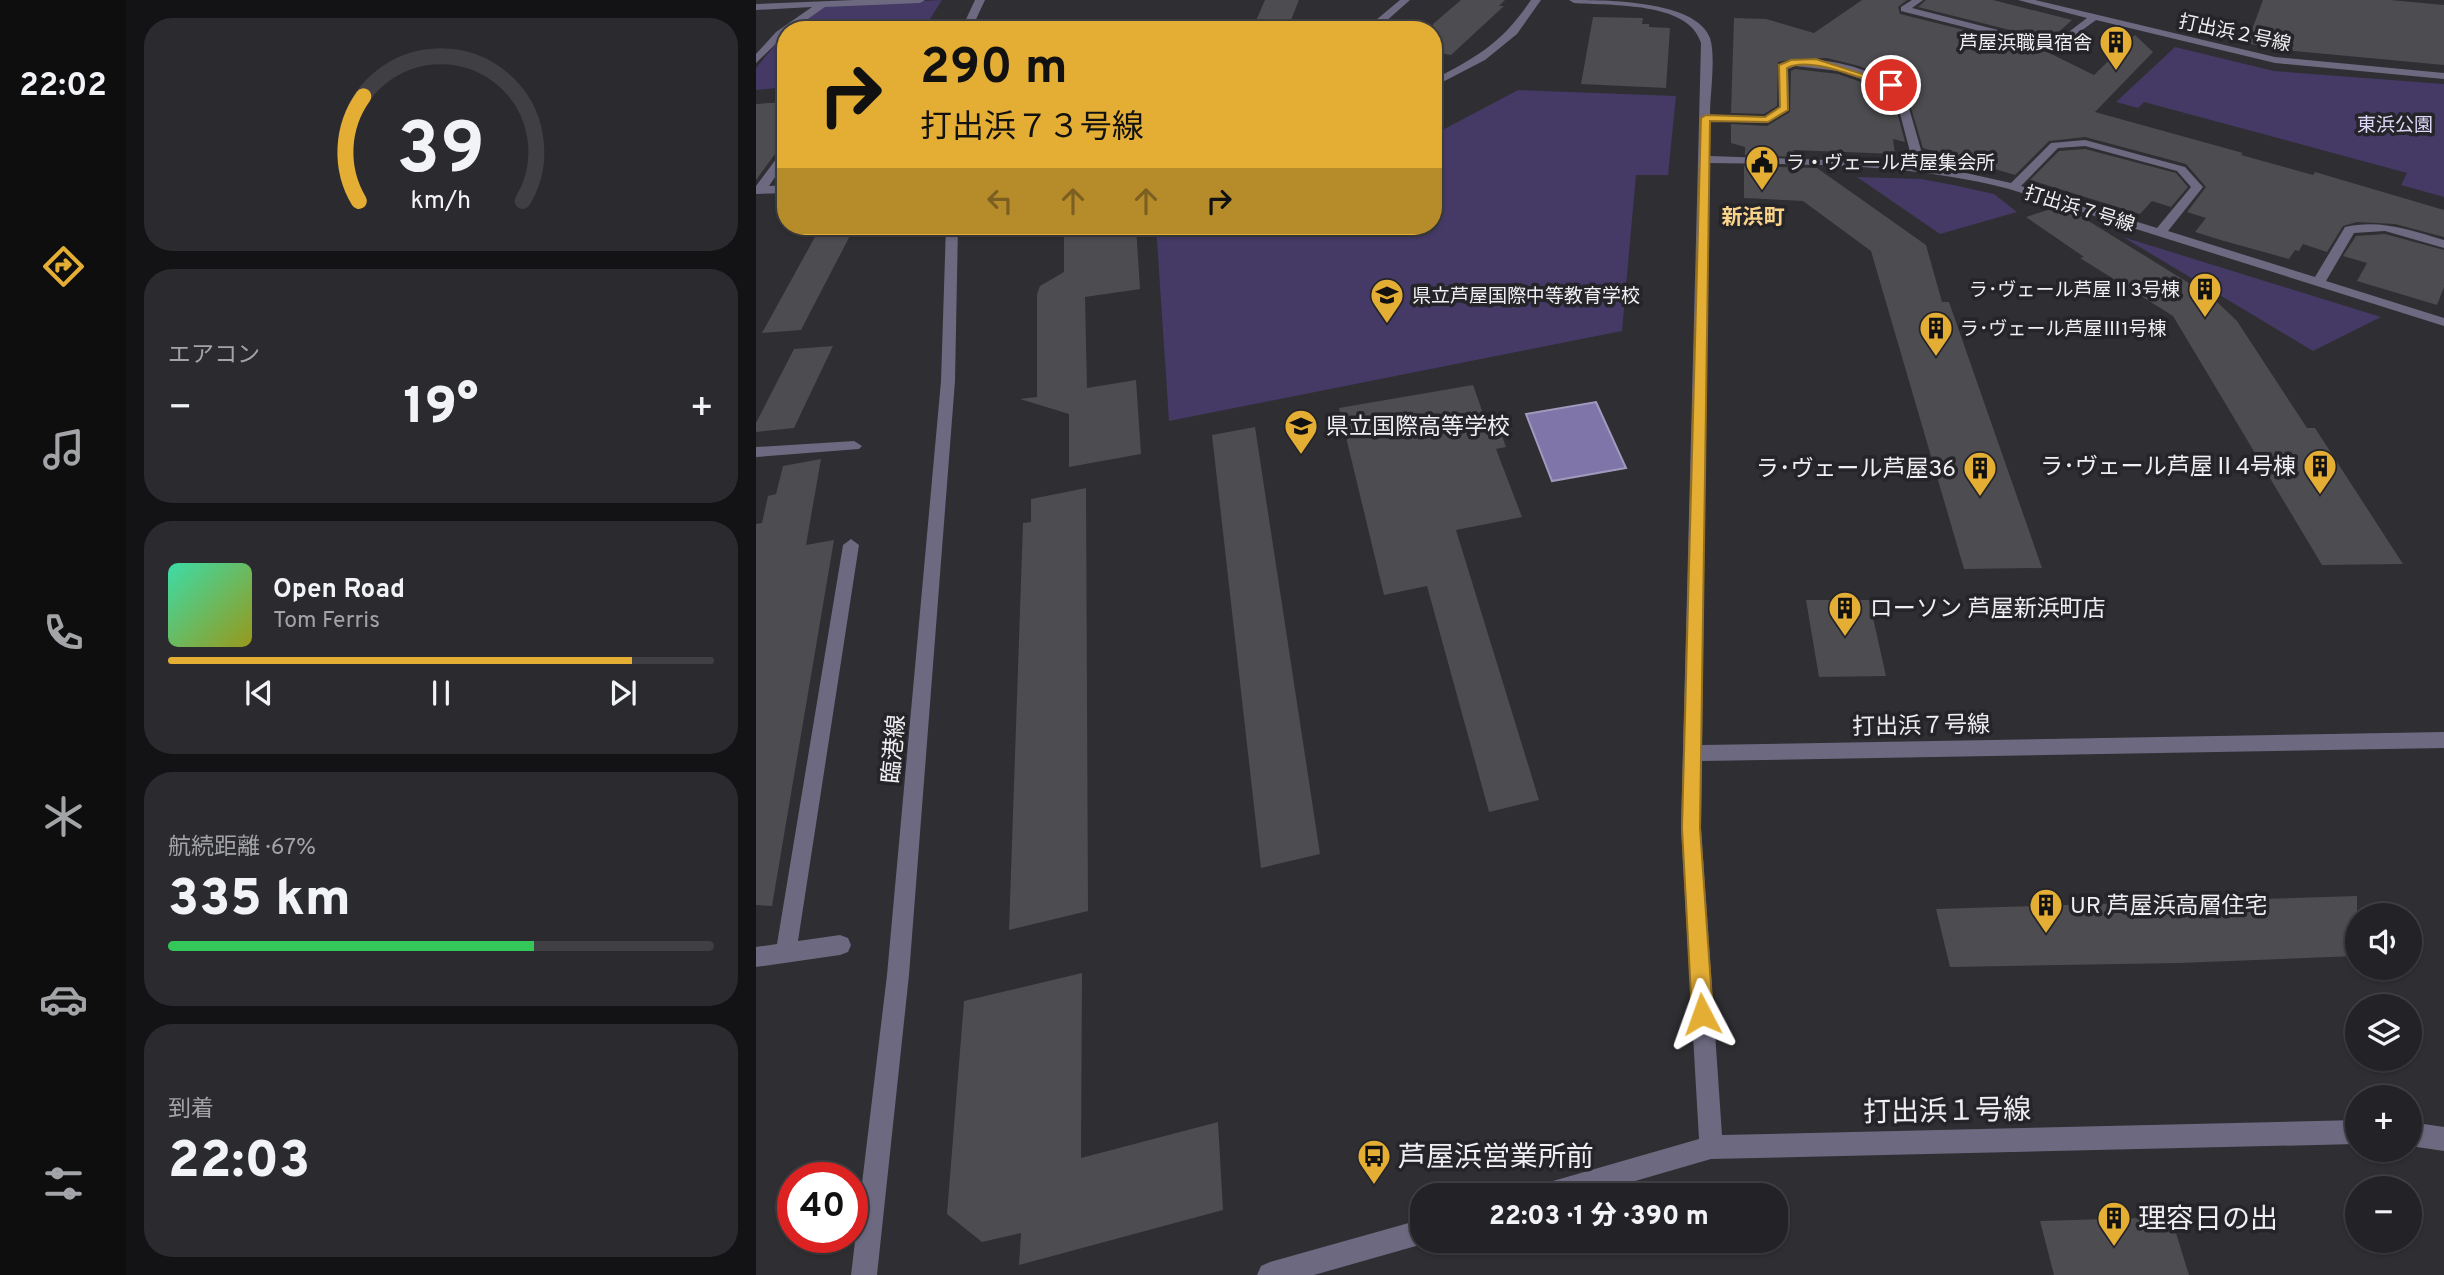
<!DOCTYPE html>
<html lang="ja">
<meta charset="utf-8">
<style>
body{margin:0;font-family:Overpass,"Noto Sans JP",sans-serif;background:#2b2a2e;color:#f1f3f6;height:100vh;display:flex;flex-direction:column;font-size:26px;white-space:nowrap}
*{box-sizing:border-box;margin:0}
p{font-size:23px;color:#a3a4a7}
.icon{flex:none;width:38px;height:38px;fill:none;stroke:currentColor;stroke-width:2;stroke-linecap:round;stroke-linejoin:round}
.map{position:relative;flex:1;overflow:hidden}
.sheet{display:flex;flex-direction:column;gap:18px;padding:18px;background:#131315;width:630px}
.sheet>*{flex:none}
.hud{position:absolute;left:21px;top:21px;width:665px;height:214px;border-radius:28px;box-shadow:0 2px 5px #0004,0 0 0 2px #403f43;background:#e4ae35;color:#111;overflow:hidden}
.tools{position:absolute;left:1589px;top:903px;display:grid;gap:14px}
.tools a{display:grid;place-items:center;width:77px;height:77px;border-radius:50%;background:#232226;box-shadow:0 2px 5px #0004,0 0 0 2px #403f43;font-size:35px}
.speed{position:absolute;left:21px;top:1162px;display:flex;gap:14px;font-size:35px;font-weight:700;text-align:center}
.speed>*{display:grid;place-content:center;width:91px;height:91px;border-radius:50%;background:#232226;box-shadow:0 2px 5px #0004,0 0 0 2px #403f43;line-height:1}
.speed .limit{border:10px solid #d22;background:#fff;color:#111}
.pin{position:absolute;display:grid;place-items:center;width:60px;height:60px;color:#fff;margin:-30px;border:4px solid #fff;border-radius:50%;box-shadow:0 2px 7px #0007}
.me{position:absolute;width:77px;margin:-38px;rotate:356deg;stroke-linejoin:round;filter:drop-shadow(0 0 5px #0008)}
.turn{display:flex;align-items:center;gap:24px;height:147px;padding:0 28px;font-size:32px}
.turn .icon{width:91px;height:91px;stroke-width:2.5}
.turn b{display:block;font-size:49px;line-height:60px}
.lanes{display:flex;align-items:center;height:66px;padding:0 28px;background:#0003;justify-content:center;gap:35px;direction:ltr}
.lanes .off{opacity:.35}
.big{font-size:52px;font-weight:800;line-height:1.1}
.sheet .card{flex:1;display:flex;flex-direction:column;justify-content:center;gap:10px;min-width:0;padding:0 24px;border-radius:28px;background:#2b2a2e}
.sheet .dial{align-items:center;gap:0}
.dial svg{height:182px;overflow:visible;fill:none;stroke:#403f43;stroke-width:7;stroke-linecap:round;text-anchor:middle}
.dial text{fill:#f1f3f6;stroke:none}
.song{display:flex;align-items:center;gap:21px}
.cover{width:84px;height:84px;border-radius:10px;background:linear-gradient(135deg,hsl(160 70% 55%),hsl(60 70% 35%))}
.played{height:7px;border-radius:4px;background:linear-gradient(90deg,#e4ae35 85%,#403f43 85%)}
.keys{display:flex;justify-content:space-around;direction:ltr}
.heat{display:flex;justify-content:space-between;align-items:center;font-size:38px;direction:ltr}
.charge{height:10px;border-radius:5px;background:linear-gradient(90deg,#34c759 67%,#403f43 0)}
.trip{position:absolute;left:654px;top:1183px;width:378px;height:70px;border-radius:28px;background:#232226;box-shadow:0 2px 5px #0004,0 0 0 2px #403f43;font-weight:800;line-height:70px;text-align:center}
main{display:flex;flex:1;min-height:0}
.tabs{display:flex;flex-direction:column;width:126px;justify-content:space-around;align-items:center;background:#0e0e0f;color:#a3a4a7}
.tabs .icon{width:49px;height:49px}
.tabs .selected{color:#e4ae35}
.tabs b{font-size:32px;color:#f1f3f6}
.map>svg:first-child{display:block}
.green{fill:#443a65}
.water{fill:#7f75a9;stroke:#a19abf;stroke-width:2}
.building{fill:#4d4c50}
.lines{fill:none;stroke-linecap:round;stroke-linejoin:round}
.minor{fill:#6d6980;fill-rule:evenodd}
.route{fill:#e4ae35;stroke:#947122;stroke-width:2}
.labels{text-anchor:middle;stroke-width:7;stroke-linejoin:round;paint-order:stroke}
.far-street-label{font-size:19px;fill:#efeff1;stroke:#252428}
.far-poi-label{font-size:19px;fill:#efeff1;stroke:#252428;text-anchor:start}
.far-park-label{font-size:19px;fill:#ddd8f8;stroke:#252428}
.far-neighbourhood-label{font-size:21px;font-weight:bold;fill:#fad48b;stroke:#252428}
.poi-label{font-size:23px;fill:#efeff1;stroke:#252428;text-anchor:start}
.street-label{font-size:23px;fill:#efeff1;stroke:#252428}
.near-street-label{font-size:28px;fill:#efeff1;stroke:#252428}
.near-poi-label{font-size:28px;fill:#efeff1;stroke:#252428;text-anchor:start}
</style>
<main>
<nav class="tabs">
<b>22:02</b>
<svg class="icon selected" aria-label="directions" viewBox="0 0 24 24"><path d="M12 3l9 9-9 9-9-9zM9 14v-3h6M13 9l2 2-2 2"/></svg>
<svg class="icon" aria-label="music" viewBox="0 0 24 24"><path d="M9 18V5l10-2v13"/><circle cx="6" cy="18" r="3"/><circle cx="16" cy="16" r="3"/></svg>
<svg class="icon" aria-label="phone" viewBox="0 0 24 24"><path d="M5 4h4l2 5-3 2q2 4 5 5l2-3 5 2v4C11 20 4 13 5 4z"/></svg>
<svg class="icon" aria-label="climate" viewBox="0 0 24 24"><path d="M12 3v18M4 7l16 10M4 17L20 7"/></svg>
<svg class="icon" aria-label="car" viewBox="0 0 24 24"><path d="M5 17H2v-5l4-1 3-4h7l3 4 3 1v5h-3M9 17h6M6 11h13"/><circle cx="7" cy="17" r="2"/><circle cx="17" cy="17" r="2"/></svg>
<svg class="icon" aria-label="filters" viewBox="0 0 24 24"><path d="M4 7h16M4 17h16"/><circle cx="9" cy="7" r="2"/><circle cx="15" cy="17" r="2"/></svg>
</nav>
<section class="sheet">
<div class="card dial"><svg viewBox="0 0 100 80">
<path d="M14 69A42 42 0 1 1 86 69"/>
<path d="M14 69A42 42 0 0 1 16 23" stroke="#e4ae35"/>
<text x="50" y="56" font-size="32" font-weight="700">39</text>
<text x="50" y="72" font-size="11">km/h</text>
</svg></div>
<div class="card"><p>エアコン</p>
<div class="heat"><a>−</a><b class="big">19°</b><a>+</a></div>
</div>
<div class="card">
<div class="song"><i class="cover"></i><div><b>Open Road</b><p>Tom Ferris</p></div></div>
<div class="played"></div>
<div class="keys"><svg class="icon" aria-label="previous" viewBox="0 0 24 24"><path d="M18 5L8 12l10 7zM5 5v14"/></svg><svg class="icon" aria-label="pause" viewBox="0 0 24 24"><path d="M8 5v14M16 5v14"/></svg><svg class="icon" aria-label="next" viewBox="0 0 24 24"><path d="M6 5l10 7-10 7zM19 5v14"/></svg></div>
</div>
<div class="card"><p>航続距離 · 67%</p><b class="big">335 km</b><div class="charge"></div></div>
<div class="card"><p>到着</p><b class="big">22:03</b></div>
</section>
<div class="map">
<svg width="1688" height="1275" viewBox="0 0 1688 1275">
<rect width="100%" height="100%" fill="#2f2e32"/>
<!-- green -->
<g class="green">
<path d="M186,0L167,30H33L69,6Z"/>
<path d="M30,32V87L0,90V68Z"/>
<path d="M1419,47L1518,71L1688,84V197L1645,185L1651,173L1388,102L1382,108L1360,102Z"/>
<path d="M762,90L920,96L912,175H880L866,331L413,421L400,226H677V135Z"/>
<path d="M1101,177L1165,179L1197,185L1238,194L1261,212L1184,234Z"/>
<path d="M1367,237L1625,317L1557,351Z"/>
</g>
<!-- water -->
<path class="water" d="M840,402L870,468L796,481L770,414Z"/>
<!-- building -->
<g class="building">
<path d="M509,0H543L531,30H496Z"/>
<path d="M705,0H749L743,6H748L695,55L677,52V24Z"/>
<path d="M1106,0H1151L1142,7L1144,14L1285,49L1338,75L1379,35L1397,52L1339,112L1487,153L1485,155L1557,175L1559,172L1688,210V237L1639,224L1601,222L1587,226L1571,252L1547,244L1543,251L1539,250L1533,259L1468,241L1439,232L1450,218L1431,212L1450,187L1430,164L1329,137L1293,141L1259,175L1167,148L1148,85L1103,66L1071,58L1038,59L1022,62L1021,106L1008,114L975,113L978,18L1010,19L1058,33Z"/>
<path d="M1170,0H1237L1316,20L1294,40L1162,7Z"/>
<path d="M1507,0H1634L1688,5V65L1517,49L1491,43Z"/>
<path d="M837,17L887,18L886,24H893V27L914,28L910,88L825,84Z"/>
<path d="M1039,69L1082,74L1136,93L1149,142L1137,139L1139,154L1037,150L1045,157L989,155V147L975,143V124L1011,126L1034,112L1035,71Z"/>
<path d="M30,102V139L0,180V104Z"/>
<path d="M1329,149L1420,173L1432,187L1415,207L1396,201L1384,214L1274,180L1303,151Z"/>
<path d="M988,166L1061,168L1170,245L1186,302H1193L1286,568L1208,569L1115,251L1047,201L988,198Z"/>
<path d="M1301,207L1318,212L1457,298L1481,321L1551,428H1559L1647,564L1566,565L1417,316L1324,258L1328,257L1270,217Z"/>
<path d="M65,226H99L45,330L6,333Z"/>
<path d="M308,226H380L384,289L329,297L331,388L380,380L385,454L313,467V414L264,399L281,397V294L284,286L308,272Z"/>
<path d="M1629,234L1688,250V287L1681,305L1601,281L1611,263L1587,256L1600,236Z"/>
<path d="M77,346L38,428L0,432V423L38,349Z"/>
<path d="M717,385L730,422L740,420L750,447L740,449L766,517L700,530L783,800L733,812L671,586L628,595L583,408Z"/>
<path d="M499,427L564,854L505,868L456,435Z"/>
<path d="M65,459L50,545L78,540L16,906L0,905V524L6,523L12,496L20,494L27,466Z"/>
<path d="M330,488L332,911L253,930L267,523L275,522V499Z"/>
<path d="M1050,600H1113L1130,676L1063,677Z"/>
<path d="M1601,896V956L1423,963L1194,967L1180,909Z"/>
<path d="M326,973L325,1158L462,1122L467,1210L263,1265L265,1233L226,1242L191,1214L208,1001Z"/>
<path d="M1415,1217L1433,1275H1298L1284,1221Z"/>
</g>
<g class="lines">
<!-- minor -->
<g class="minor">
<path d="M98,0H169L164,3L69,7L36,30H30V34L0,63V54L20,32L56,7L0,10V4Z"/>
<path d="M219,0H229L215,30H205Z"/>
<path d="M644,0H654L620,30H608Z"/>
<path d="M775,0H785L761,34L729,60L677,87V80C723,55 745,44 775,0Z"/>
<path d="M813,0C849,0 940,0 954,38C960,57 954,94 954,115L1009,117L1024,107L1023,65C1063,51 1111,69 1147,87L1169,164L1255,183L1295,143L1329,140L1429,167L1447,187L1412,231L1559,277L1589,227C1624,219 1654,230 1688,240V248L1629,231L1598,233L1570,281L1688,318V326L1253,189C1151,163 1058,165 953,163L946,745L1688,732V748L946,761L945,828L966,1135L1601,1120V1144L955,1159L831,1195H778L781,1186L790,1183L943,1139L925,828L945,43C933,1 854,6 818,3ZM1039,66L1083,71L1138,91L1157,163L954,156V121L1011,123L1033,110L1032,69ZM1329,146L1421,171L1435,187L1401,228L1265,186L1302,148Z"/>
<path d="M1156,0H1167L1156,8L1297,44L1331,18L1262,0H1279L1519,57L1688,73V79L1519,63L1340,20L1299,50L1145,11V7Z"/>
<path d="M30,150V161L13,186L30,185V193L0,194V186L26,151Z"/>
<path d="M190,226H202L199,381L153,975L121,1275H95L131,975L185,381Z"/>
<path d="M98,441L106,446L103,449L0,457V447Z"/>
<path d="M95,539L103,545L42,941L84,935L92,938L95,945L92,952L84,955L0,967V947L21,944L87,545Z"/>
<path d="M1654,1122L1688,1127V1151L1654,1146Z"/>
<path d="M667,1219V1241H674L667,1244L558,1275H501L505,1266L514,1262Z"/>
</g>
</g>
<!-- route -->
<path class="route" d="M1060,59L1140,85L1135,88C1111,81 1054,55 1031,68L1032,110L1012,122L954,121L944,828L957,1014L954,1021L946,1024L939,1021L936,1014L926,828L945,118L950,115L1009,117L1024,107L1023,65L1035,60Z"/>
<!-- icons -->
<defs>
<symbol id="building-pin" viewBox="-11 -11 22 30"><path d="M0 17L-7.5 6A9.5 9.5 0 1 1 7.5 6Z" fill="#e4ae35" stroke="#252428"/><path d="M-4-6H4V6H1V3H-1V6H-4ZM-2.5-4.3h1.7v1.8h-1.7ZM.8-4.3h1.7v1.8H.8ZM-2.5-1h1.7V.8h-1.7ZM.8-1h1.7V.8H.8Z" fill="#111"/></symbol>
<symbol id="civic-pin" viewBox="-11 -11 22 30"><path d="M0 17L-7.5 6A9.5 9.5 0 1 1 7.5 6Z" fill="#e4ae35" stroke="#252428"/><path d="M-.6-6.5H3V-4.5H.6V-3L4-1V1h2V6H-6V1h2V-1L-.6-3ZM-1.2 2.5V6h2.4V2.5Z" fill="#111"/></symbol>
<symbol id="school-pin" viewBox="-11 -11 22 30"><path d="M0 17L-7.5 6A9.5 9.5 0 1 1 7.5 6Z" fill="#e4ae35" stroke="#252428"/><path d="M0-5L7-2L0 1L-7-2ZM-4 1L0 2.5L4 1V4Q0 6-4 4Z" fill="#111"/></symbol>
<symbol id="bus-pin" viewBox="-11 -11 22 30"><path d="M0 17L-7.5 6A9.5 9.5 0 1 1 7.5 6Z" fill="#e4ae35" stroke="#252428"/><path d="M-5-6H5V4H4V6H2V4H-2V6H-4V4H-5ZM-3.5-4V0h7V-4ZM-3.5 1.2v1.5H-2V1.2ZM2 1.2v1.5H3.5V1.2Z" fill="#111"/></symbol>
</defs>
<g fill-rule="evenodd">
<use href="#building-pin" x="1341" y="23" width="38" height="52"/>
<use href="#civic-pin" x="987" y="143" width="38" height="52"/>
<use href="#building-pin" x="1430" y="270" width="38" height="52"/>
<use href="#school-pin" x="612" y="276" width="38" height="52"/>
<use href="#building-pin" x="1161" y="309" width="38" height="52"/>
<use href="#school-pin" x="526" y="407" width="38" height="52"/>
<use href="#building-pin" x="1545" y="447" width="38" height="52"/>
<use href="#building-pin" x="1205" y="449" width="38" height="52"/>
<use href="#building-pin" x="1070" y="589" width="38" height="52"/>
<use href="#building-pin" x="1271" y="886" width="38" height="52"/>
<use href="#bus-pin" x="599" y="1137" width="38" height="52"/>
<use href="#building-pin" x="1339" y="1199" width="38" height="52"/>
</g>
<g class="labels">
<!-- far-street labels -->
<g class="far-street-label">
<text transform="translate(1479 32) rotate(12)" y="7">打出浜２号線</text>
<text transform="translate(1324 208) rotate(17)" y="7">打出浜７号線</text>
</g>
<!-- far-poi labels -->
<g class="far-poi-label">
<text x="1336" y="49" text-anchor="end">芦屋浜職員宿舎</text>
<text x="1030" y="169">ラ・ヴェール芦屋集会所</text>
<text x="1424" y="296" text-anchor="end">ラ･ヴェール芦屋Ⅱ3号棟</text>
<text x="656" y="302">県立芦屋国際中等教育学校</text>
<text x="1204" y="335">ラ･ヴェール芦屋Ⅲ1号棟</text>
</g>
<!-- far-park labels -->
<g class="far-park-label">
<text x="1639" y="131">東浜公園</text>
</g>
<!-- far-neighbourhood labels -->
<g class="far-neighbourhood-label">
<text x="997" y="224">新浜町</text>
</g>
<!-- poi labels -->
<g class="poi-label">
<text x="570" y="434">県立国際高等学校</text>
<text x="1540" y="474" text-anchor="end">ラ･ヴェール芦屋Ⅱ4号棟</text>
<text x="1200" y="476" text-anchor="end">ラ･ヴェール芦屋36</text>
<text x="1114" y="616">ローソン 芦屋新浜町店</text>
<text x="1314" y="913">UR 芦屋浜高層住宅</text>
</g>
<!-- street labels -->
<g class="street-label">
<text transform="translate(1165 725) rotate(-1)" y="8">打出浜７号線</text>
<text transform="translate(137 749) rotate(-85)" y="8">臨港線</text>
</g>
<!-- near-street labels -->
<g class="near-street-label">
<text transform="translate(1191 1110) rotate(-1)" y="10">打出浜１号線</text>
</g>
<!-- near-poi labels -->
<g class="near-poi-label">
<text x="642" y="1166">芦屋浜営業所前</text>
<text x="1382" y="1228">理容日の出</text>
</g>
</g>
</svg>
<div class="tools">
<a><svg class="icon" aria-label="sound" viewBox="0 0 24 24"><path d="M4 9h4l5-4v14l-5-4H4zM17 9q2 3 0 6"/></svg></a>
<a><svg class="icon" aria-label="layers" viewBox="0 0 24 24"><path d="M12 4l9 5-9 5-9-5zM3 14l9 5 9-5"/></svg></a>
<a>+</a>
<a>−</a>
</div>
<div class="speed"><div class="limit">40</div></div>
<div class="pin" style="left:1135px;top:85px;background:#d93025"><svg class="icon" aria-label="arrive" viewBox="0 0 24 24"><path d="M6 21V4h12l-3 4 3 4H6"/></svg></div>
<svg class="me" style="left:946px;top:1014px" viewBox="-20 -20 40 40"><path d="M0-17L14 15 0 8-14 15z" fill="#e4ae35" stroke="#fff" stroke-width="4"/></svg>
<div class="trip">22:03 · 1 分 · 390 m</div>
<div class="hud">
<div class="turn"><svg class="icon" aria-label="right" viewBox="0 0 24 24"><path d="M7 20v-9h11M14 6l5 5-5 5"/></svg><div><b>290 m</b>打出浜７３号線</div></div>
<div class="lanes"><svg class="icon off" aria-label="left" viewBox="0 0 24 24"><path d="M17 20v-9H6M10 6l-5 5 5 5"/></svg><svg class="icon off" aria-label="ahead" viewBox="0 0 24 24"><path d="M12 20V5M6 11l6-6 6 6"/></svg><svg class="icon off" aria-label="ahead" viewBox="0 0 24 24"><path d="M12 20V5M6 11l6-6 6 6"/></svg><svg class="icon" aria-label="right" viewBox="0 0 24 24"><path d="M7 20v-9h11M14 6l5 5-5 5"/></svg></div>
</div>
</div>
</main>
